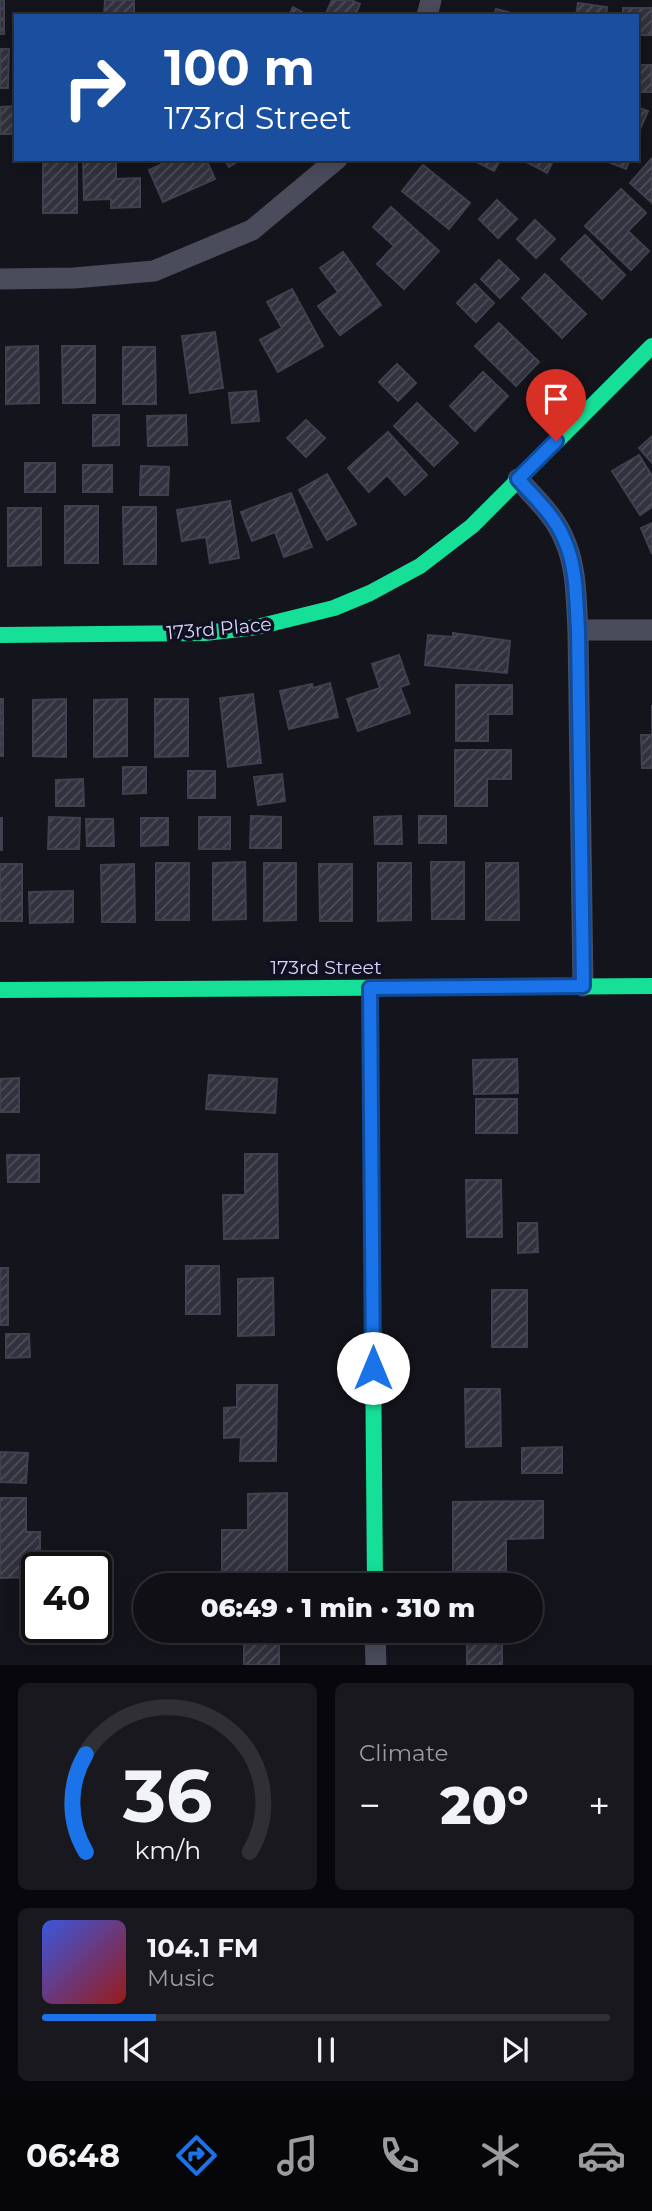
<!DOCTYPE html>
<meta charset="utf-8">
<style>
body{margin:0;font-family:Montserrat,sans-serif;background:#18181e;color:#f1f3f6;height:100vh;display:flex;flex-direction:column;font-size:26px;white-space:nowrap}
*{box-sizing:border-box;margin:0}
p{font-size:23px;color:#9b9ca0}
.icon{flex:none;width:38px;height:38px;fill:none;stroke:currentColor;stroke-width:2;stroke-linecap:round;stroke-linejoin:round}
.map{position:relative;height:1665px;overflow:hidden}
.sheet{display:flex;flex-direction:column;gap:18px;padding:18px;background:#08080c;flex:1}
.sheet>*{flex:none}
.top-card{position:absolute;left:14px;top:14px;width:625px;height:147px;border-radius:0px;box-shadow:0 4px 18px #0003,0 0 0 2px #2f2f34;background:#1a4fa0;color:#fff;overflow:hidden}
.speed{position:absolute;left:21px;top:1552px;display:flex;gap:14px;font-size:35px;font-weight:700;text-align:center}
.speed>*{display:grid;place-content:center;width:91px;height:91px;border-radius:50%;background:#0f0f15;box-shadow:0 4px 18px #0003,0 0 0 2px #2f2f34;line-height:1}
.speed .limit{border:4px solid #111;border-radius:10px;background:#fff;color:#111}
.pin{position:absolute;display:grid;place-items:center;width:60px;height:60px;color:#fff;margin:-72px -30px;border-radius:50% 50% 50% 0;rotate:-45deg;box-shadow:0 0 7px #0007}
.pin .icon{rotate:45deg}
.me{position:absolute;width:77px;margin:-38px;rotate:0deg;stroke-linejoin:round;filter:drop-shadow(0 0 5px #0008)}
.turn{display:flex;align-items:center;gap:24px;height:147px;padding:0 35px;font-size:32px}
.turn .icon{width:91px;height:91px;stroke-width:2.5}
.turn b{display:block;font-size:49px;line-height:60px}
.big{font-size:52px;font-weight:800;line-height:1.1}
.sheet .card{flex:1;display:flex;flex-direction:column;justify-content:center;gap:10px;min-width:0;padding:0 24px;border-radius:10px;background:#18181e}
.sheet .dial{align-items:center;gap:0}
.dial svg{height:182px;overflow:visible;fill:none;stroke:#2f2f34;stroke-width:7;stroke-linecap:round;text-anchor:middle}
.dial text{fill:#f1f3f6;stroke:none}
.song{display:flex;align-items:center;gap:21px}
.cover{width:84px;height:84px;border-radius:10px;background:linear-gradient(135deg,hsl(230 70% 55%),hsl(0 70% 35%))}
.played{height:7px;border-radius:4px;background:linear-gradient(90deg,#1a73e8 20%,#2f2f34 20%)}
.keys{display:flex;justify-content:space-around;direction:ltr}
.heat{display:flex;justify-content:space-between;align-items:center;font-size:38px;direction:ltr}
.sheet .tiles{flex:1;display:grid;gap:18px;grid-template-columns:1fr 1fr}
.card:last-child{grid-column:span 2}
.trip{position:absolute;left:133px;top:1573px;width:410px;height:70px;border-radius:35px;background:#0f0f15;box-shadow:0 4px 18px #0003,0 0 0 2px #2f2f34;font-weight:800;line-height:70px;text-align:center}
.tab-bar{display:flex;height:112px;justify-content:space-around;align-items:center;background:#060608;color:#9b9ca0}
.tab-bar .icon{width:49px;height:49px}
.tab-bar .current{color:#1a73e8}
.tab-bar b{font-size:32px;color:#f1f3f6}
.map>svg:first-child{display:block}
.building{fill:url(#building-hatch);stroke:#40404f;stroke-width:2}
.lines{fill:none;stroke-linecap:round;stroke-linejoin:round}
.street{stroke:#4a4c5c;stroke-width:21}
.fast{stroke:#16e098;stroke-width:16}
.route-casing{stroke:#114b97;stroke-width:18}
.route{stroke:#1a73e8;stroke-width:12}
.labels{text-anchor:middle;stroke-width:7;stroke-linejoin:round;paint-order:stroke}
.street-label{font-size:19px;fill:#d5d6f9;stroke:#101020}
</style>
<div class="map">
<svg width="652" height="1665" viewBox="0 0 652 1665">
<defs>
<pattern id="building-hatch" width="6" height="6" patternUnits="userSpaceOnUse" patternTransform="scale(1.75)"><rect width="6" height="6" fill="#32323e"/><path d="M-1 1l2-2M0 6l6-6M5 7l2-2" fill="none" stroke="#4f4f5b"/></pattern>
</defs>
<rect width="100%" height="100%" fill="#14141c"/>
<!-- building -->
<g class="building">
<rect x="0" y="0" width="4" height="34"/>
<path d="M105,0H134V16H104Z"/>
<path d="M332,0H351L360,4L355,16H331L326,13Z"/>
<path d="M578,3L607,7L606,16H576Z"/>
<path d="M293,7L309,16H289Z"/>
<path d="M623,8H652V35H637V16H623Z"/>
<path d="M496,9L523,16H494Z"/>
<path d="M0,49H9L8,88H0Z"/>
<path d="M637,65H651L652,92H637Z"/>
<path d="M16,106V134H0V107Z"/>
<path d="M637,107L648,111L637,136Z"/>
<path d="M652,158V203L630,183Z"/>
<rect x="43" y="159" width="34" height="54"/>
<path d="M83,159H116V179L140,178V207L111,208V199L84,200Z"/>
<path d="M173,159H206L215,179L163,202L149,170Z"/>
<path d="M224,159H242L229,167Z"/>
<path d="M471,159H501L494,171Z"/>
<path d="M521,159H554L547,173Z"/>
<path d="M601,159H630L626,169Z"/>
<path d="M423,165L470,203L449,229L402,191Z"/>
<path d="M621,189L646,213L628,231L649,251L631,270L585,226Z"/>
<path d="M497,200L517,219L498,238L479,219Z"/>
<path d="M391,207L439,251L404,289L377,264L394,246L373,227Z"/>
<path d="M535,220L555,239L536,258L517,239Z"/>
<path d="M585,235L625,275L602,299L561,259Z"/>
<path d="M343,252L381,305L340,335L318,306L338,292L320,268Z"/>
<path d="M499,260L519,279L500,298L481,279Z"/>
<path d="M545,274L586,314L562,338L522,298Z"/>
<path d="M475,284L494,303L476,322L457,303Z"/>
<path d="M292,289L323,346L278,372L260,340L282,328L267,302Z"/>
<path d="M499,323L539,362L516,386L475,346Z"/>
<path d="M215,332L223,388L190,393L182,336Z"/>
<path d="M38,346L39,403L6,404V347Z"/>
<path d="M62,346H95V403H63Z"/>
<path d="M123,347H155L156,404H123Z"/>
<path d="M397,364L416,383L398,401L379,382Z"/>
<path d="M483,372L508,396L475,431L450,406Z"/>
<path d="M256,391L259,421L232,423L229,393Z"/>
<path d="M417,403L458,443L434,466L394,426Z"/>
<path d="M93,415H119V445L93,446Z"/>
<path d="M186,415L187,445L148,446L147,416Z"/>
<path d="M306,420L325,438L306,457L287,438Z"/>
<path d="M388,432L427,475L405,495L387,475L369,492L348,468Z"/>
<path d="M652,436V463L639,448Z"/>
<path d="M639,455L652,476V507L640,515L612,471Z"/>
<rect x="25" y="463" width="30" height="29"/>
<rect x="83" y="465" width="29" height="27"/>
<path d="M141,466L169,467L168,495H140Z"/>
<path d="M327,474L356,524L327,540L299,490Z"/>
<path d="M291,493L312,547L284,557L275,532L252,541L241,512Z"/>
<path d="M230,501L239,558L210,563L206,537L182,541L177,510Z"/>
<rect x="65" y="506" width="33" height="57"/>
<path d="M123,507H156V564H124Z"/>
<path d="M8,508H41V565L8,566Z"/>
<path d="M652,523V554L641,528Z"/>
<path d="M453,633L510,641L507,673L425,665L428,635L453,637Z"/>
<path d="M399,655L409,684L400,687L410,713L358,731L347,699L380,688L372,664Z"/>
<path d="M330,683L338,717L289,729L280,691L312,684L313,688Z"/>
<path d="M456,685H512V714H488V741H456Z"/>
<path d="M253,694L261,763L228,767L220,698Z"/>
<rect x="0" y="699" width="3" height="57"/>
<path d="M66,699V757L33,756V700Z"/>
<path d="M127,699V756L94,757V700Z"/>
<path d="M155,699H188V756L155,757Z"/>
<path d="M652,705V768H642L641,735H652Z"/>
<path d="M455,750H511V779H487V806H455Z"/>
<path d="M123,767H146V793L123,794Z"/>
<rect x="188" y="771" width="27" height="27"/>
<path d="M282,774L285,801L258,805L254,777Z"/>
<path d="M83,779L84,806H56V780Z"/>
<path d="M251,816L281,817V848H250Z"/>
<path d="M401,816L402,844H375L374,817Z"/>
<rect x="419" y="816" width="27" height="27"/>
<path d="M49,817L80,818L79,849H48Z"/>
<rect x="199" y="817" width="31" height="32"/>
<rect x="0" y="818" width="2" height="32"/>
<path d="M141,818H168V845L141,846Z"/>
<path d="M86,819H113L114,846H87Z"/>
<path d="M245,862L246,919L213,920V863Z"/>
<path d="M431,862H464V919H432Z"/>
<rect x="156" y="863" width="33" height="57"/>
<path d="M264,863H296V920L264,921Z"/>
<path d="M378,863H411V920L378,921Z"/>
<path d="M486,863H518L519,920H486Z"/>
<rect x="0" y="864" width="22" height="57"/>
<path d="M134,864L135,922H102L101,865Z"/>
<path d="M319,864H352V921H320Z"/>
<path d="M73,891V922L30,923L29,892Z"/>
<path d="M517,1059L518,1093L474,1094L473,1060Z"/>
<path d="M209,1075L277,1079L275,1113L206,1109Z"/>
<path d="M19,1078V1112H0V1079Z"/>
<rect x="476" y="1099" width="41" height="34"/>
<path d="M245,1154H277L278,1238L224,1239L223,1195H245Z"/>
<path d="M7,1155H39V1182H8Z"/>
<path d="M466,1180H501L502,1237H467Z"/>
<path d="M518,1223H537L538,1252L518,1253Z"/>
<path d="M186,1266H219L220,1314H186Z"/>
<rect x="0" y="1268" width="8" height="57"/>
<path d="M273,1278L274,1335L238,1336V1279Z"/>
<rect x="492" y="1290" width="35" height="57"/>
<path d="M6,1334H29L30,1357L6,1358Z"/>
<path d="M237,1385H277L276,1461H240L241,1437L224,1438V1408L237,1407Z"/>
<path d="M465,1389H500L501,1446L466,1447Z"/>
<path d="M562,1447V1473H522V1448Z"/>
<path d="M0,1452L28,1453L26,1483L0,1482Z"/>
<path d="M287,1493V1572L222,1573V1530H248V1494Z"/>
<path d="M0,1498H26V1532H40V1558H30L31,1577L0,1578Z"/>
<path d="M543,1501V1538L506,1539V1571H453V1502Z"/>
<rect x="530" y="1594" width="9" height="31"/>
<rect x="244" y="1631" width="35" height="34"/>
<rect x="467" y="1634" width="35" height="31"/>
</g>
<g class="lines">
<!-- street -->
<g class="street">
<path d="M427,16L431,0"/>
<path d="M0,279L74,278L154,271L252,230L337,159"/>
<path d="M518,479C534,497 555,516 564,539C577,567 576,600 578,630L583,986"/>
<path d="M578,630H652"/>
<path d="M375,1631L376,1665"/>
</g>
<!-- fast -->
<g class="fast">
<path d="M0,635L205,633L257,627L334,608L370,593L420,566L472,526L652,346"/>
<path d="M370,988L375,1586"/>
<path d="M0,990L652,986"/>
</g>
</g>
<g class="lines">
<defs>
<path id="route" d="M373,1368L370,988L583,986L578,630C576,600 577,567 564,539C555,516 534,497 518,479L556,441"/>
</defs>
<!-- route casing -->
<use href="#route" class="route-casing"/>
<!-- route -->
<use href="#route" class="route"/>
</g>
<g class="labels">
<!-- street labels -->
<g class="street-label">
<text transform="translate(219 628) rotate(-5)" y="7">173rd Place</text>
<text x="326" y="974">173rd Street</text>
</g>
</g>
</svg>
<div class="speed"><div class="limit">40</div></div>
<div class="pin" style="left:556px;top:441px;background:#d93025"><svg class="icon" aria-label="arrive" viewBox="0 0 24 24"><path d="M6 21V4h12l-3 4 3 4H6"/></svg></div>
<svg class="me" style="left:373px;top:1368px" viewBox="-20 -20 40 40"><circle r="19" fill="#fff"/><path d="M0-13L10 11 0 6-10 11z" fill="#1a73e8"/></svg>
<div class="trip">06:49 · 1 min · 310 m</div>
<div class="top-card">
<div class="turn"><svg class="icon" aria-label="right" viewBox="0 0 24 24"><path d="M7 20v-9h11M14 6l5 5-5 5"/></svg><div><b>100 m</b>173rd Street</div></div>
</div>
</div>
<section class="sheet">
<div class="tiles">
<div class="card dial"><svg viewBox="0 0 100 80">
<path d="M14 69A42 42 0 1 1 86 69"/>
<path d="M14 69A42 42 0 0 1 14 26" stroke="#1a73e8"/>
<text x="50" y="56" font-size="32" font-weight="700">36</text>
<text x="50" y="72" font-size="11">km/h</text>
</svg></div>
<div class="card"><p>Climate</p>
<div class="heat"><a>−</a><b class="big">20°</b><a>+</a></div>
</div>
<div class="card">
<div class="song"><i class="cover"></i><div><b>104.1 FM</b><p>Music</p></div></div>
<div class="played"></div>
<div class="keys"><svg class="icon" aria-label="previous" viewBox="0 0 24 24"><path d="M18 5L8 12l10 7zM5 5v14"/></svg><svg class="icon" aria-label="pause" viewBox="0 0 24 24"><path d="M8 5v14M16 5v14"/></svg><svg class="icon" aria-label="next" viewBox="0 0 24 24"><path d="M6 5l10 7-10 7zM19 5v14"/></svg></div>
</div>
</div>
</section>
<nav class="tab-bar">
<b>06:48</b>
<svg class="icon current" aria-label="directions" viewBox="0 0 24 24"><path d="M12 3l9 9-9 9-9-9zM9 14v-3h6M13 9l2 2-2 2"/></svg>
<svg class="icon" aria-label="music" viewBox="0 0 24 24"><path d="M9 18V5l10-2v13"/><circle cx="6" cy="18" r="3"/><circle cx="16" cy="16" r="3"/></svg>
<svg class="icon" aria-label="phone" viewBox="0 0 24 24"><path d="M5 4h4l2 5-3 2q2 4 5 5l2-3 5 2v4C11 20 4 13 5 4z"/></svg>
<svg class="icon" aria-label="climate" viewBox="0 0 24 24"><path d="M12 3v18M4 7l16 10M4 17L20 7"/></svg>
<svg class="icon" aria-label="car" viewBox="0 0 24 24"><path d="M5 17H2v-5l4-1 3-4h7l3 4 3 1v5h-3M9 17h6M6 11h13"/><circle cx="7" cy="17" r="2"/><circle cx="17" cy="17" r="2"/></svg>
</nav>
